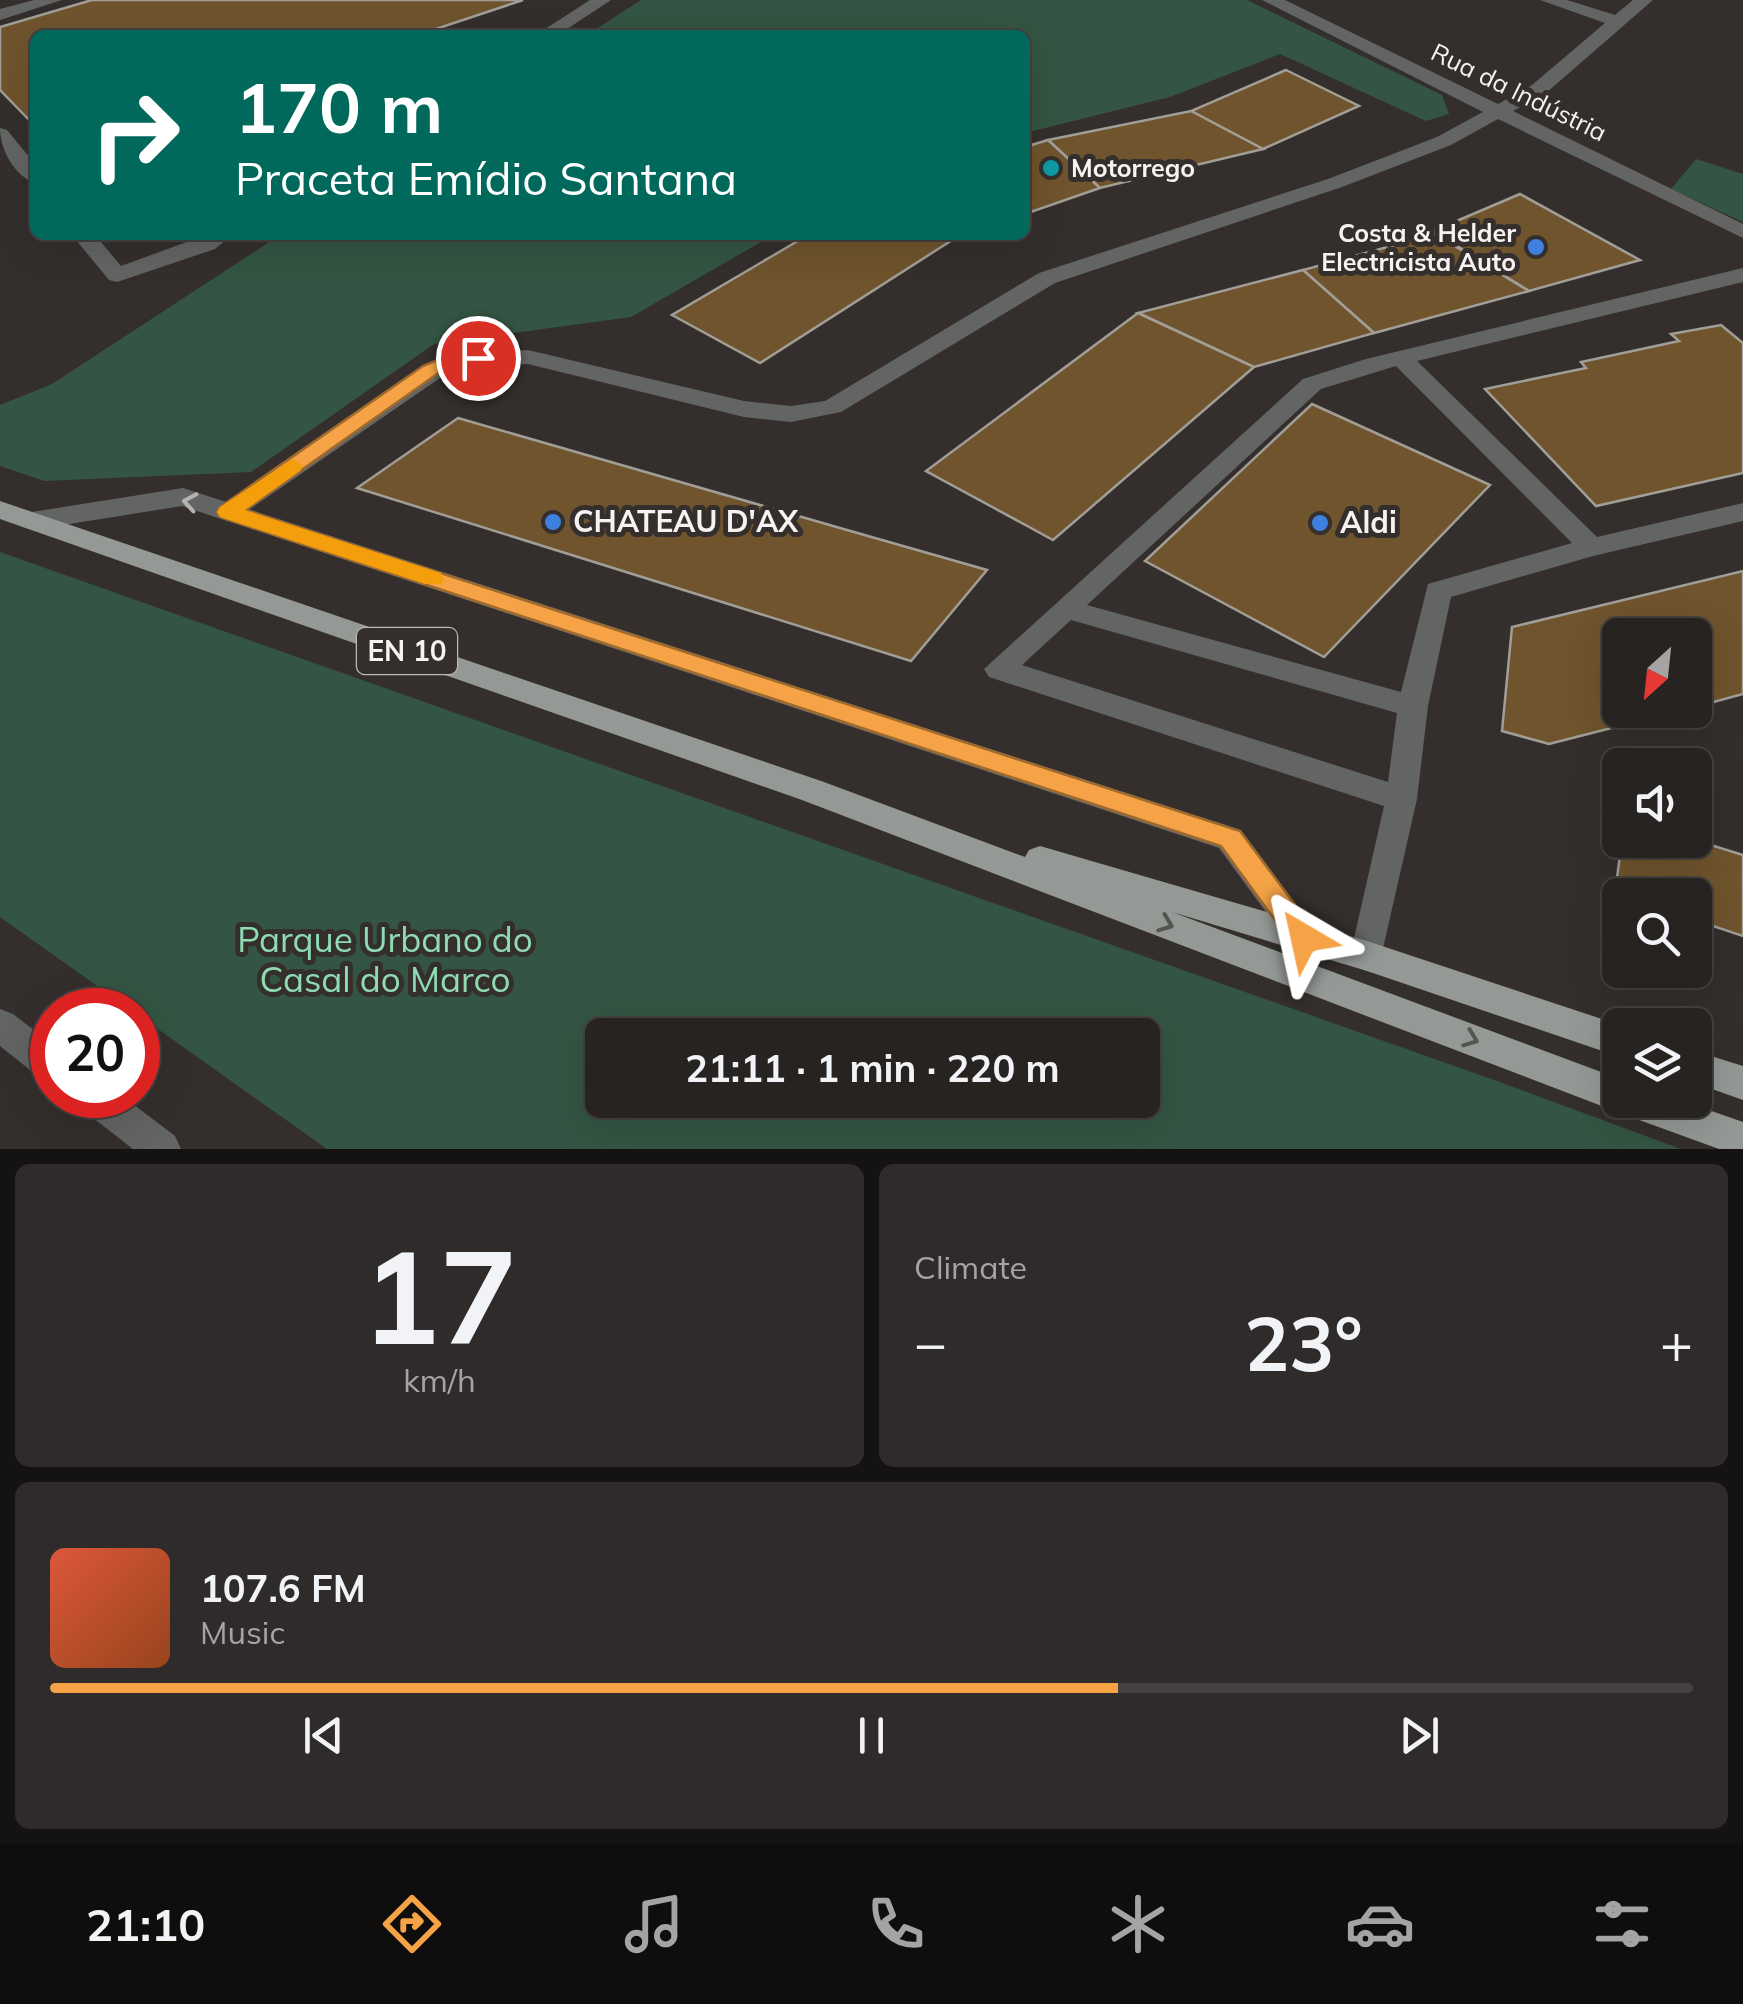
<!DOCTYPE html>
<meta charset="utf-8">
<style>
body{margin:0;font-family:Mulish,sans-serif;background:#2f2b2a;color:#f1f3f6;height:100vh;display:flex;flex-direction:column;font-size:38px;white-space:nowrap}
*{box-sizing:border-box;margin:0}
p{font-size:32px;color:#a4a4a5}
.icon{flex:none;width:55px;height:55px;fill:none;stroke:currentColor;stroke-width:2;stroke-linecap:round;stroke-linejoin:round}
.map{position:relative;height:1149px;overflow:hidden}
.drawer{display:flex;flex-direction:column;gap:15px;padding:15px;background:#151312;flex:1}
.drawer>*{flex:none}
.top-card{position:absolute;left:30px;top:30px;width:1000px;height:210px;border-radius:15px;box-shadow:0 10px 40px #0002,0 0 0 2px #43403f;background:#00695c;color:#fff;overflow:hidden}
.needle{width:65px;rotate:207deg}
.buttons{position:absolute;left:1602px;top:618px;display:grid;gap:20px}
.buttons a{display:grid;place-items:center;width:110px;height:110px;border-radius:15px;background:#272321;box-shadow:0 10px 40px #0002,0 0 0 2px #43403f;font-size:50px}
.speed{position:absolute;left:30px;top:988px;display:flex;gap:20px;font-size:50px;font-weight:700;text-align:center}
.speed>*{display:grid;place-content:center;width:130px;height:130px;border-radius:50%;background:#272321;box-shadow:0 10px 40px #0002,0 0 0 2px #43403f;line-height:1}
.speed .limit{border:15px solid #d22;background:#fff;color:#111}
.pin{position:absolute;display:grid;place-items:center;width:85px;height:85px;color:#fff;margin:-42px;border:5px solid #fff;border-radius:50%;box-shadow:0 2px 10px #0007}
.me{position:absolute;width:110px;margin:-55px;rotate:324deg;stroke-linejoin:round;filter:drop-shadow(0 0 8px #0008)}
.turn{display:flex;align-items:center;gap:35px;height:210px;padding:0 40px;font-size:45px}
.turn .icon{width:130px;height:130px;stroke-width:2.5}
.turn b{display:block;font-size:70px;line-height:85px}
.big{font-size:75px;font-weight:700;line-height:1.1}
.drawer .card{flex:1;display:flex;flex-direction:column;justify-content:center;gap:15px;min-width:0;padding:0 35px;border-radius:15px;background:#2f2b2a}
.drawer .dial{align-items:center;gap:0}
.dial b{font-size:130px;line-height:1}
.song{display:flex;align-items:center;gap:30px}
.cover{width:120px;height:120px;border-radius:15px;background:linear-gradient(135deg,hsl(10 70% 55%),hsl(20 70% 35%))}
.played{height:10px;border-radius:5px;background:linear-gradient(90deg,#f5a346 65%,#43403f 65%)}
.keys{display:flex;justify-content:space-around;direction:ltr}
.heat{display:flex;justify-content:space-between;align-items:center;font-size:55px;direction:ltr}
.drawer .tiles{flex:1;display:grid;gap:15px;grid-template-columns:1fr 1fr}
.card:last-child{grid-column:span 2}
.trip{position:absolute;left:585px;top:1018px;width:575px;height:100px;border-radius:15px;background:#272321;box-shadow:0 10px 40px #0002,0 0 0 2px #43403f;font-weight:700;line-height:100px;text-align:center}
.tab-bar{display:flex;height:160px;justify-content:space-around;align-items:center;background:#100e0d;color:#a4a4a5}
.tab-bar .icon{width:70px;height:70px}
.tab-bar .selected{color:#f5a346}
.tab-bar b{font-size:45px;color:#f1f3f6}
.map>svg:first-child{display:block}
.green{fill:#345543;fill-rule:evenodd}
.building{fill:#6f542d;stroke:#a19e98;stroke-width:2.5}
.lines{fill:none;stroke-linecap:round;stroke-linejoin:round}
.service{fill:#636564;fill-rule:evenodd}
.minor{fill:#636564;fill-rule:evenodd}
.primary{fill:#949996;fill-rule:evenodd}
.oneway{stroke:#b4b3b2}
.oneway2{stroke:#565451}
.route{fill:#f5a346;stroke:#9f6a2e;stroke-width:2.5}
.slow{fill:#f59e0b}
.culture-dot{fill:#0f9aa8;stroke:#342f2c;stroke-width:4}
.shop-dot{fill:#3f7fe0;stroke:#342f2c;stroke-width:4}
.labels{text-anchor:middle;stroke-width:10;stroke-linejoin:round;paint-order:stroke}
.far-street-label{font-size:25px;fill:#f6f3f1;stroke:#342f2c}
.far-poi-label{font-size:25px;font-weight:bold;fill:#f6f3f1;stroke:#342f2c;text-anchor:start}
.shield{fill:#342f2c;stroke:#bcb8b6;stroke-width:2.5}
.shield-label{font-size:28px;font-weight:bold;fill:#f6f3f1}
.poi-label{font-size:30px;font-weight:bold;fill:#f6f3f1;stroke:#342f2c;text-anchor:start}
.near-park-label{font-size:35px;fill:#8edbb2;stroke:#342f2c}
</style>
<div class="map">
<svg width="1743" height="1149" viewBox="0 0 1743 1149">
<rect width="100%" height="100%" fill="#342f2c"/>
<!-- green -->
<g class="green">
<path d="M641,0H1247L1442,95L1449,114L1426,121L1280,54L1170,97L1025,133V35H587Z"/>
<path d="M1696,159L1743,174V222L1671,189Z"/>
<path d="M280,235H773L631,317L434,344L251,472L44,481L0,466V405L52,384Z"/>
<path d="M0,552L1494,1080L1681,1149H327L138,1015V1010H131L0,917ZM1142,1035V1100H602V1035Z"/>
</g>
<!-- building -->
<g class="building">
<path d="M92,0H523L418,35H35V126L0,90V27Z"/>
<path d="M1286,70L1359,106L1263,149L1191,111Z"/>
<path d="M1191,111L1263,149L1100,188L1048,140Z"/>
<path d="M1048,140L1100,188L1025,214V147Z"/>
<path d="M1520,194L1640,260L1529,291L1433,231Z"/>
<path d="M1435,234L1529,291L1374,333L1303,270Z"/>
<path d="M808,235H960L760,363L672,315Z"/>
<path d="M1303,270L1374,333L1254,367L1138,313Z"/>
<path d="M1138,313L1254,367L1053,540L926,471Z"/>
<path d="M1721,325L1743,343V473L1596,506L1485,389L1586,368L1581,362L1679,341L1671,334Z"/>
<path d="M1312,404L1490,485L1324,657L1145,561Z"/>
<path d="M458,418L847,530L987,570L911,661L357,488Z"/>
<path d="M1743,571V694L1695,707V635H1620V710H1682L1549,744L1502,731L1512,627Z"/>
<path d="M1622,840H1695L1743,855V936L1695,920V895L1615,893Z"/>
</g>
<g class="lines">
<!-- service -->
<g class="service">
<path d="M34,0H62L0,20V9Z"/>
<path d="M590,0H611L558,35H536Z"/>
<path d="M0,128L7,130L35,164V183C14,176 0,149 0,128Z"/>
<path d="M72,235H95L121,266L206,235H232L215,249L117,282L109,280Z"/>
<path d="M183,488L1241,830L1321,938L1316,948L1304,952L1292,948L1219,848L182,506L32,530L23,527L19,521L23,515L32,512Z"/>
</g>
<!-- minor -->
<g class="minor">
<path d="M1262,0H1285L1498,104L1532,85L1605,23L1540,0H1567L1615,15L1633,0H1653L1546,93L1513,111L1743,224V238L1498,119L1451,145L1342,187L1055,283L841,412L791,422L744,417L528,364L453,369L237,518H219L215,512L447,355L528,350L744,401L791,406L825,401L1039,273L1328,179L1437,137L1483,112Z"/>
<path d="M1743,268V282L1417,361L1597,537L1743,503V521L1593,556L1451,597L1428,706L1417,799L1379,966L1367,971L1355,966L1350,956L1384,806L989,677L984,669L1303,379L1366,359ZM1396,366L1572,543L1428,584L1401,692L1087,605L1321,389ZM1071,620L1397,713L1388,782L1022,665Z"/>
<path d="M0,1009L13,1014L52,1044V1081L39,1077L0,1046Z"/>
<path d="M74,1095H121L175,1136L181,1149H133L79,1107Z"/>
</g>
<!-- primary -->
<g class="primary">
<path d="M0,501L824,782L1025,857L1029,850L1040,846L1367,941L1620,1025V1057L1367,971L1172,912L1620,1079V1100H1680L1743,1122V1149H1719L1620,1113L802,800L0,519Z"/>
<path d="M1695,1051L1743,1066V1100L1695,1083Z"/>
</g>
</g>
<!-- one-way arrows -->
<defs><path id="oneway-chevron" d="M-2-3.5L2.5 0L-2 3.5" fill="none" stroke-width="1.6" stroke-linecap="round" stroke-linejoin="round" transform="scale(2.5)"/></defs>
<use class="oneway" href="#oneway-chevron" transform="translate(190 502) rotate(-170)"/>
<g class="oneway2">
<use href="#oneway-chevron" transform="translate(1166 924) rotate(21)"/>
<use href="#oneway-chevron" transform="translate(1471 1039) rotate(21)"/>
</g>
<!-- route -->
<path class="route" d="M478,352L485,354V362L451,367L437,374L245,510L1240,831L1313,929L1317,938L1313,946L1304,949L1294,946L1221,846L220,517L217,512L220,507L423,366L447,356Z"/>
<!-- slow -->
<path class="slow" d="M293,459L303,466L300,471L245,510L441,573L444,579L441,584H425L220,517L217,512L220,507Z"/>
<!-- markers -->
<circle class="culture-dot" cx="1051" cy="168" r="10"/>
<g class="shop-dot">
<circle cx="1536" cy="247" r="10"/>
<circle cx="553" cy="522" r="10"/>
<circle cx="1320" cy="523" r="10"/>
</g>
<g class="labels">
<!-- far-street labels -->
<g class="far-street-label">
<text transform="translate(1519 92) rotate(26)" y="9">Rua da Indústria</text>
</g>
<!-- far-poi labels -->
<g class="far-poi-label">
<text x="1071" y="177">Motorrego</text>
<text x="1516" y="242" text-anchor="end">Costa &amp; Helder<tspan x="1516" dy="29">Electricista Auto</tspan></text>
</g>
<!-- shield labels -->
<rect class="shield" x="357" y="628" width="100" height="46" rx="8"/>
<g class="shield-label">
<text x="407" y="661">EN 10</text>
</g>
<!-- poi labels -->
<g class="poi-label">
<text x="573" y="532">CHATEAU D'AX</text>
<text x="1340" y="533">Aldi</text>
</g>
<!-- near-park labels -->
<g class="near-park-label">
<text x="385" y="952">Parque Urbano do<tspan x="385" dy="40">Casal do Marco</tspan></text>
</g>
</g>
</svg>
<div class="buttons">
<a><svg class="needle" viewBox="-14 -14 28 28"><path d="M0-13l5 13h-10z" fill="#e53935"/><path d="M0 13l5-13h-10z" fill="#a4a4a5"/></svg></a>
<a><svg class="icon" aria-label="sound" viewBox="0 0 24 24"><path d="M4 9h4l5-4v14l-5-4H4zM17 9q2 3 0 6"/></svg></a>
<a><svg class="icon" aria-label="search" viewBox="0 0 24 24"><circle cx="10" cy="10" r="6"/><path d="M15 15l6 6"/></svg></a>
<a><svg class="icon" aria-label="layers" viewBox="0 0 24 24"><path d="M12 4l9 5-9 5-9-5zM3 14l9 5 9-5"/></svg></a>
</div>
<div class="speed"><div class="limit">20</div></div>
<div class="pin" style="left:478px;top:358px;background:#d93025"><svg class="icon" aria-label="arrive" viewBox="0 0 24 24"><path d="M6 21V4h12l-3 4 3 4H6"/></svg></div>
<svg class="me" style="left:1304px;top:938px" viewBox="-20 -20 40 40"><path d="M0-17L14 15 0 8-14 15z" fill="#f5a346" stroke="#fff" stroke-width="4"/></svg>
<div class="trip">21:11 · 1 min · 220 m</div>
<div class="top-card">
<div class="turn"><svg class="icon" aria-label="right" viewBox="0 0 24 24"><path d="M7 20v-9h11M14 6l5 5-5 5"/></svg><div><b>170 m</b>Praceta Emídio Santana</div></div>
</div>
</div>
<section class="drawer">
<div class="tiles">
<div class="card dial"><b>17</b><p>km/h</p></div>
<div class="card"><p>Climate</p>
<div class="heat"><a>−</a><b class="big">23°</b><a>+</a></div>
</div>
<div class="card">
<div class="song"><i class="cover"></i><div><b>107.6 FM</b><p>Music</p></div></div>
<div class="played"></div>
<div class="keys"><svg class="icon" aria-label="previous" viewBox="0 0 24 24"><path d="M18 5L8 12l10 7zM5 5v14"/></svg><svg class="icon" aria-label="pause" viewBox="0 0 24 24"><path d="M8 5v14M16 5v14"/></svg><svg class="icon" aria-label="next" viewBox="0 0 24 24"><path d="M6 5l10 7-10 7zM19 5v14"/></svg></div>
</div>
</div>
</section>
<nav class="tab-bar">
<b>21:10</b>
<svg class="icon selected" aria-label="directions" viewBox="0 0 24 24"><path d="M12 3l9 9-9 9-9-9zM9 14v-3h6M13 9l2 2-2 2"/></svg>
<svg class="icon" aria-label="music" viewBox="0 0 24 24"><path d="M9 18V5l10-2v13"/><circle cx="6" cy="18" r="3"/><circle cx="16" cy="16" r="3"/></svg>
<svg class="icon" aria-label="phone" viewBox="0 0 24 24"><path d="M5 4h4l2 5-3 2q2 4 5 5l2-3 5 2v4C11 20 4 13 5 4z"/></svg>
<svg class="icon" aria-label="climate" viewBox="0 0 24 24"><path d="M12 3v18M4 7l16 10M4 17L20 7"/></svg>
<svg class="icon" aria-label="car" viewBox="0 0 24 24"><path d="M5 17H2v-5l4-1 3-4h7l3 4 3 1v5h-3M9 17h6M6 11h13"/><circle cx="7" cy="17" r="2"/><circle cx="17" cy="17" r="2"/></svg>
<svg class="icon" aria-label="filters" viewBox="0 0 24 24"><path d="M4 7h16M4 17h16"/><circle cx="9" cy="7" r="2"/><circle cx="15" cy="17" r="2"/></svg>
</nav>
